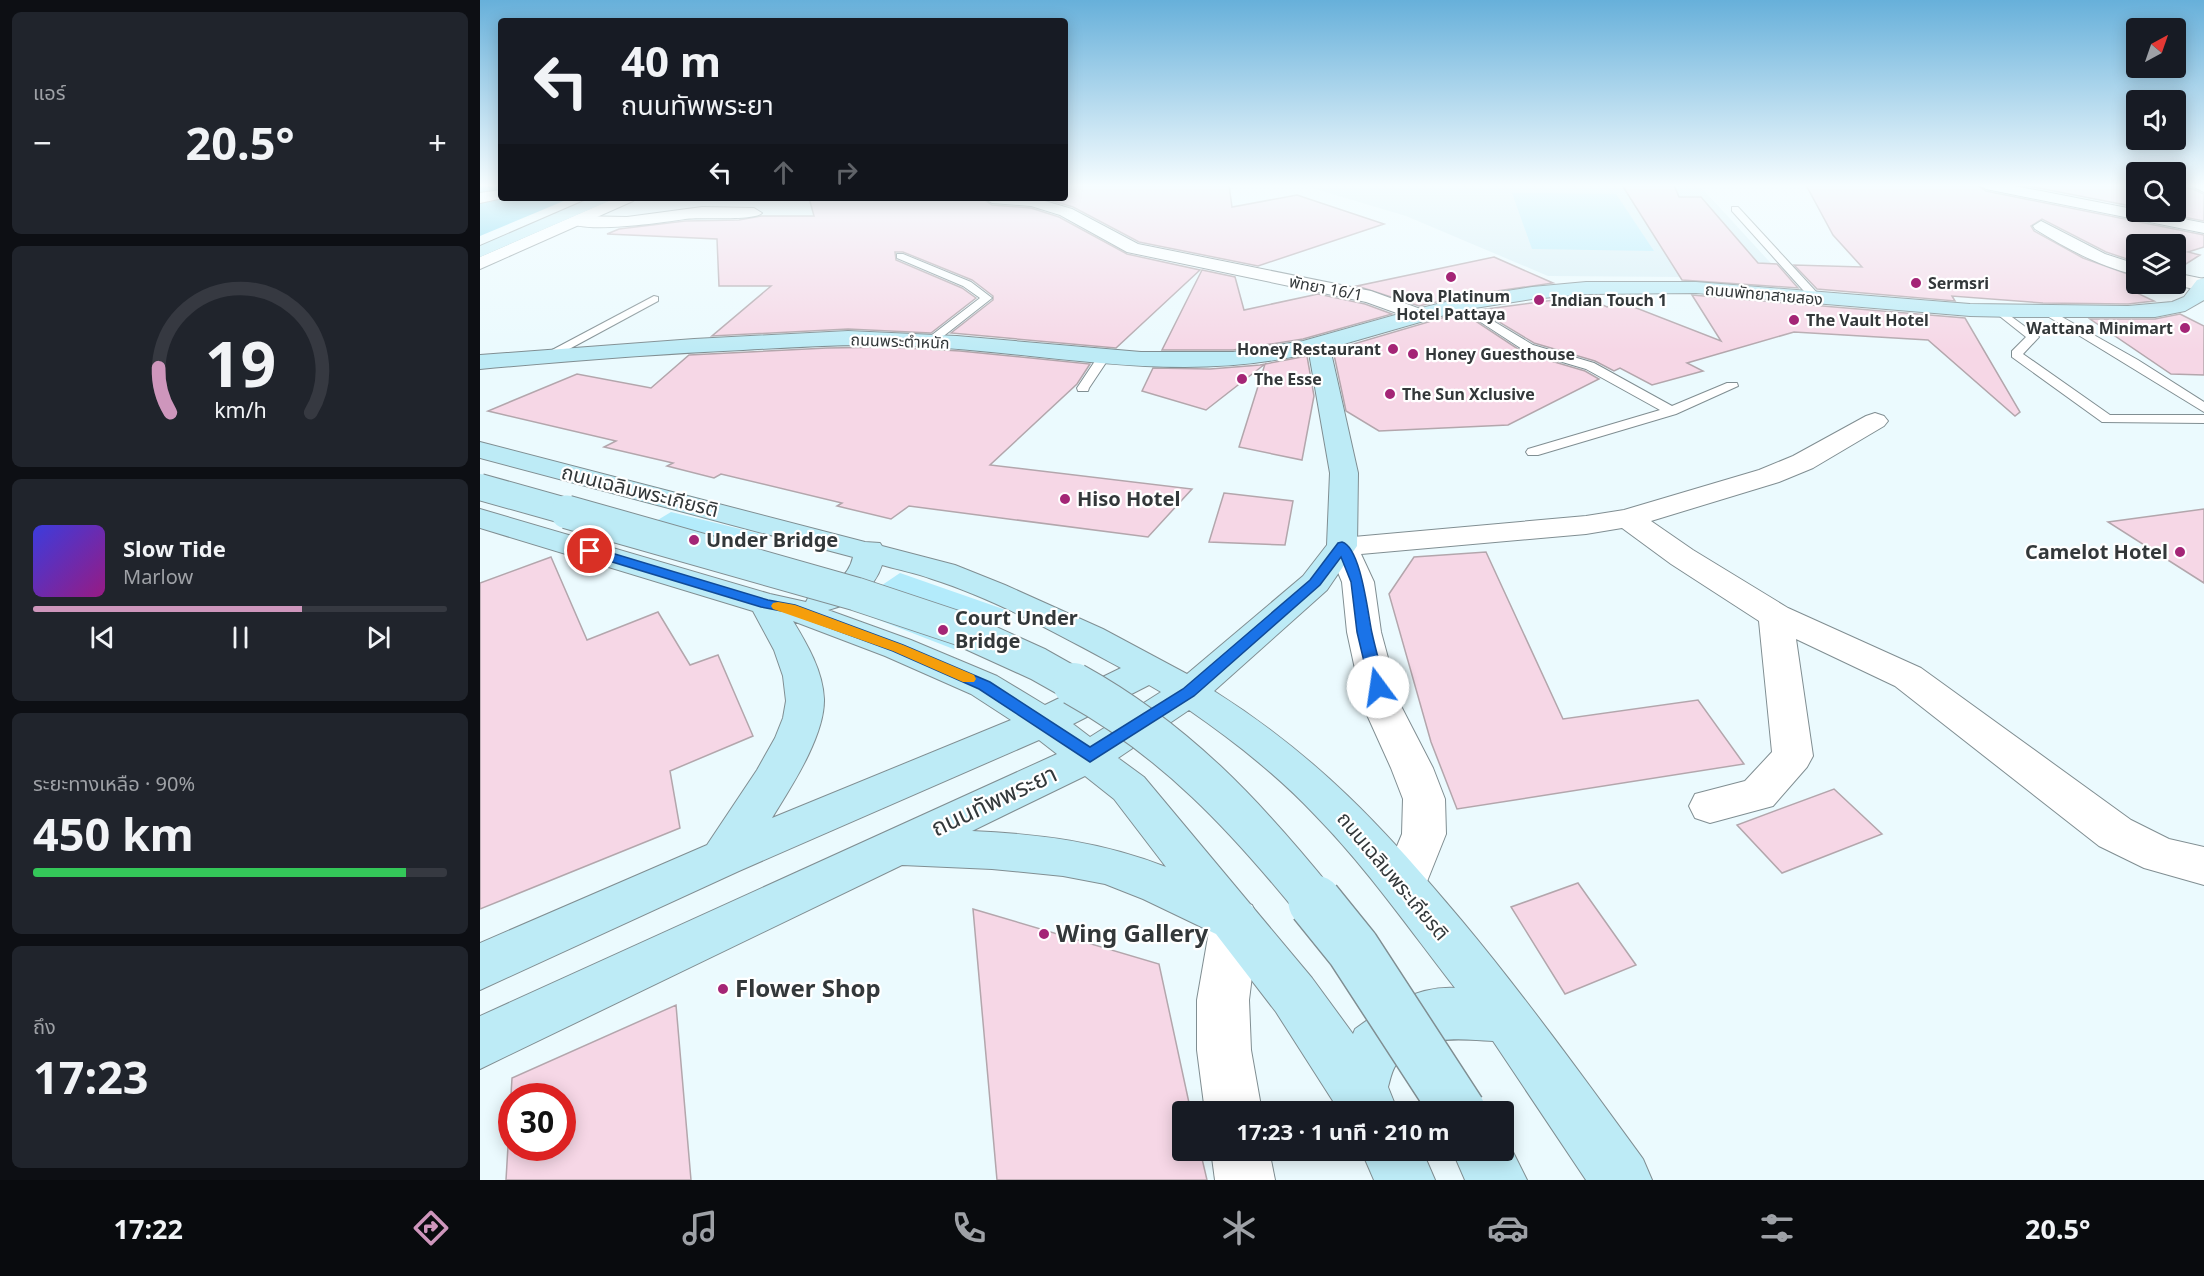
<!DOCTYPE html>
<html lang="th">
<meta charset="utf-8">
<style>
body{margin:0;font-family:"Noto Sans","Noto Sans Thai",sans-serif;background:#20242c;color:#f1f3f6;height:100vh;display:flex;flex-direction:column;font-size:22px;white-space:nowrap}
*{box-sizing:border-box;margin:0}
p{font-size:20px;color:#9ea1a6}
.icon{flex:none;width:33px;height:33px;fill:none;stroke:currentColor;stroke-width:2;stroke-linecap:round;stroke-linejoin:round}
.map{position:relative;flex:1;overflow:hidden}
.side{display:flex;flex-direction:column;gap:12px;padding:12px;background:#0d0f14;width:480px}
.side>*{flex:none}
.hud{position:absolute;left:18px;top:18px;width:570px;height:183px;border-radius:6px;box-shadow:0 3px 15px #0003;background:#171b24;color:#f1f3f6;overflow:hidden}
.needle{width:39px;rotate:40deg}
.tools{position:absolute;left:1646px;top:18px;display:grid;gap:12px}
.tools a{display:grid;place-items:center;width:60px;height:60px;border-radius:6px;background:#171b24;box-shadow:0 3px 15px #0003;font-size:30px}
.speed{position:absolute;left:18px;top:1083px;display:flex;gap:12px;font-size:30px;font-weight:700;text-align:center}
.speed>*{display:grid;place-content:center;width:78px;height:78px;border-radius:50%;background:#171b24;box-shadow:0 3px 15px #0003;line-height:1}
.speed .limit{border:9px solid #d22;background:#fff;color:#111}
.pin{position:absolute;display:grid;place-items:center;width:51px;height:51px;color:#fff;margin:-26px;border:3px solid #fff;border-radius:50%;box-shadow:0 2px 6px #0007}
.me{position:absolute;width:66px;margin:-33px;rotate:346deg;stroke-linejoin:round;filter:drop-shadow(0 0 4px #0008)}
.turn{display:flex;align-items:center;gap:21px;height:126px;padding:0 24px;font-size:27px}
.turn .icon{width:78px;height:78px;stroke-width:2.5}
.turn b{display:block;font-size:42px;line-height:51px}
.lanes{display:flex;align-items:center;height:57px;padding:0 24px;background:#0003;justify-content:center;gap:30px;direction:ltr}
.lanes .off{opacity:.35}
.big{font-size:45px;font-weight:700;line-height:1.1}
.side .card{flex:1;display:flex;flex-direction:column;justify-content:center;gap:9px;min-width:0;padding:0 21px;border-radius:9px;background:#20242c}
.side .dial{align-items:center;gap:0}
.dial svg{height:156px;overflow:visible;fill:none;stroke:#363941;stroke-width:7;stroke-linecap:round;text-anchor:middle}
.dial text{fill:#f1f3f6;stroke:none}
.song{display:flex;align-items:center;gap:18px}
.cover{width:72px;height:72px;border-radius:9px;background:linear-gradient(135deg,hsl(240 70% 55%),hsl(310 70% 35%))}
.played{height:6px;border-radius:3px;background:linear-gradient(90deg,#ce96bc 65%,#363941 65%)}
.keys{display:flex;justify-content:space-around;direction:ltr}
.heat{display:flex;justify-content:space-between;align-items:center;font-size:33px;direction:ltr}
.charge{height:9px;border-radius:4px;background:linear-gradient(90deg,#34c759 90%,#363941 0)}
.trip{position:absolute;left:692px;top:1101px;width:342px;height:60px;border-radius:6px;background:#171b24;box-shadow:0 3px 15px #0003;font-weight:700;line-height:60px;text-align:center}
.tab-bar{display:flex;height:96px;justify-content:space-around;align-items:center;background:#090b0e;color:#9ea1a6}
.tab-bar .icon{width:42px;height:42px}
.tab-bar .active{color:#ce96bc}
.tab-bar b{font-size:27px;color:#f1f3f6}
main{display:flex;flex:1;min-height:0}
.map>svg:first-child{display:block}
.built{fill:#d8eff6}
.green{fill:#b3ebfb}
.forest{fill:#72d4ef}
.building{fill:#f6d7e6;stroke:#b3a6ac;stroke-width:1.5;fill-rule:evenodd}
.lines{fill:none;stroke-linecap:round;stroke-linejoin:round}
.service-casing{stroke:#808e92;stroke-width:2}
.minor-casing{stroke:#808e92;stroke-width:2}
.tertiary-casing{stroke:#808e92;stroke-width:2}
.secondary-casing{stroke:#808e92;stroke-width:2}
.service{fill:#fff;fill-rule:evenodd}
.minor{fill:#fff;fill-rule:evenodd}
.tertiary{fill:#fff;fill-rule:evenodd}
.secondary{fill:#bdebf6;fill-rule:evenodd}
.secondary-bridge-far3-casing{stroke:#808e92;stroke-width:28;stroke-linecap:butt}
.secondary-bridge-far2-casing{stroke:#808e92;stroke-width:35;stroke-linecap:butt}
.secondary-bridge-far1-casing{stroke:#808e92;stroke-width:44;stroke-linecap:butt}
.secondary-bridge-casing{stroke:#808e92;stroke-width:56;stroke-linecap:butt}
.secondary-bridge-far3{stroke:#bdebf6;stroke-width:26}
.secondary-bridge-far2{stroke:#bdebf6;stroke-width:33}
.secondary-bridge-far1{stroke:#bdebf6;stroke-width:42}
.secondary-bridge{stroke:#bdebf6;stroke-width:53}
.route{fill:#1a73e8;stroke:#114b97;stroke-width:1.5}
.slow{fill:#f59e0b}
.poi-dot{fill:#a42576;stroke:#fff;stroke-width:2}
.labels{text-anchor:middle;stroke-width:4.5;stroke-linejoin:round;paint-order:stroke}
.far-poi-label{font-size:16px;font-weight:bold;fill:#33383a;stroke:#fff;text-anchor:start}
.far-street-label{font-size:16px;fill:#33383a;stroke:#fff}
.street-label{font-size:20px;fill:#33383a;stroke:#fff}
.poi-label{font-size:20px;font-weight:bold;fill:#33383a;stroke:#fff;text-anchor:start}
.near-street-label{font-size:24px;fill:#33383a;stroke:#fff}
.near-poi-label{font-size:24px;font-weight:bold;fill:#33383a;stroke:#fff;text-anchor:start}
</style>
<main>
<section class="side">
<div class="card"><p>แอร์</p>
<div class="heat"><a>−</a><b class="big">20.5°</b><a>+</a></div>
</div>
<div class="card dial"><svg viewBox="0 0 100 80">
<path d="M14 69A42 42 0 1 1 86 69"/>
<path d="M14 69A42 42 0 0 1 8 46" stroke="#ce96bc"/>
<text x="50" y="56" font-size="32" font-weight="700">19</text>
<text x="50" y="72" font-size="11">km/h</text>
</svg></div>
<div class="card">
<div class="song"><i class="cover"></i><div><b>Slow Tide</b><p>Marlow</p></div></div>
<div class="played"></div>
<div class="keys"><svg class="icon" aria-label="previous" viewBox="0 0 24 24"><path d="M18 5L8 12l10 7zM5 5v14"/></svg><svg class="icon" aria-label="pause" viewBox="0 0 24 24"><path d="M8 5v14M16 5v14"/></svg><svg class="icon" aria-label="next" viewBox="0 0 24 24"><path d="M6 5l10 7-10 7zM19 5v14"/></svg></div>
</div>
<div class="card"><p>ระยะทางเหลือ · 90%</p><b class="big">450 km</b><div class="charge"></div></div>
<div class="card"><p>ถึง</p><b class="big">17:23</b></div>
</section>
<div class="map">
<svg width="1724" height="1180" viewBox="0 0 1724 1180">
<rect width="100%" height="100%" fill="#ebfafe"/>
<!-- built -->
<path class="built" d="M822,185H1219L1310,284L1205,277L1068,276L926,216Z"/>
<!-- green -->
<g class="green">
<path d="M1032,193L1136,194L1174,251L1052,249Z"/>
<path d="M191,512L289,536L238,569L138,544Z"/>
<path d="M420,573L526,610L476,650L368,608Z"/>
</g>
<!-- forest -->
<path class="forest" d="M0,185H21V198H91L0,236Z"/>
<!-- building -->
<g class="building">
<path d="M585,185H749L752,207L817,195L904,224L778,266L659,242L593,207L563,198H585Z"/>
<path d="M1142,185H1194L1199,197H1221L1278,263L1297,264L1318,288L1202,280Z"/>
<path d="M1326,185H1497L1506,191L1724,235V247L1708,252L1720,255L1695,271V244H1656V262L1626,252L1562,219L1551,226L1554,231L1603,258L1656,277V284H1676L1659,294L1674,301L1648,304L1563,303L1472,296L1475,301L1337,289L1314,265L1382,267L1353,235Z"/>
<path d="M1543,185H1656V207Z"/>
<path d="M1695,186L1713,189L1724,194V221L1677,212H1695Z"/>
<path d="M329,198H502L512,205L551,208L579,217L647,254L720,270L636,348L471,333L513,300V296L492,280L423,252H415L416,260L482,288L496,298L451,333L368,329L232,336L291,286H239L237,239L127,234L139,229L205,221L259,220L281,216H334Z"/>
<path d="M1014,257L1073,283L982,296L939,306L877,286Z"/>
<path d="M722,270L755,277L764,310L838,294L885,304L912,314L823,339L753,350H682Z"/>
<path d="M1212,295L1485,318L1540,412L1535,416L1448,340L1314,332L1207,363L1223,371L1172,385L1140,368L1134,371L1115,361L1054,343L999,310L1104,296L1127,307L1141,302L1241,341Z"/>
<path d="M982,312L1044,353L1105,371L1119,379L1028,425L899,431L866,411L853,350Z"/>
<path d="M1700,314L1724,326V375L1691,374L1610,319H1675Z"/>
<path d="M410,347L480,351L610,364L597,384L510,465L712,489L668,537L429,506L411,519L357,506L362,503L241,474L234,478L187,466L193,463L124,447L136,441L8,411L97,374L171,388L209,355L347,348Z"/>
<path d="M827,356L834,396L822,460L759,447L785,364L726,410L662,391L673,368L730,369L780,365Z"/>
<path d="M744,493L813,501L805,545L729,542Z"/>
<path d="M1724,509V583L1628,522Z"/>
<path d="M1006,552L1083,719L1218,700L1264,764L977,809L951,742L909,594L934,557Z"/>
<path d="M71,557L107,640L178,612L210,665L238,655L273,736L190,771L200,828L0,909V583Z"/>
<path d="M1354,789L1402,834L1302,873L1257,825Z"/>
<path d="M1098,883L1156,965L1085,994L1031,907Z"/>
<path d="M493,909L679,964L711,1112H702V1150H720L727,1180H517Z"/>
<path d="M196,1005L211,1180H26L32,1078ZM32,1096H82V1148H32Z"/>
</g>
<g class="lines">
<defs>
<g id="service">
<path d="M1252,207H1258L1340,296V300H1332L1252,211Z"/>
<path d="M417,254H423L491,282L512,298L456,342H448V338L500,298L483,286L417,258Z"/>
<path d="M174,296L178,297V301L67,361L63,362L57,358Z"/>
<path d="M980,301L1053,345L1114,363L1192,406L1247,383H1257L1258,386L1196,414L1058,455H1048L1046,452L1048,449L1180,410L1106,369L1045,351L976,306V302Z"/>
<path d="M1521,309L1559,337L1543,354L1630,415H1724V423L1622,422L1532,357V351L1546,337L1517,314L1515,312Z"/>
<path d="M1568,309L1658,360L1724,402V412L1564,314V310Z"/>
<path d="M623,354L629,358L609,388L608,391H598L597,388L619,355Z"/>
</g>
<g id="minor">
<path d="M1499,185H1530L1724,223V233L1506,189Z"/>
<path d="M1710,185H1724V192Z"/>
<path d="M21,190L23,198L0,203V193Z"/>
<path d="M504,198L558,199L592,209L658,244L891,291L946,311L949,315L946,319L939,321L886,302L647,252L580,215L551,206L512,203Z"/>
<path d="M222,207L274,208L282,213C275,221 220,217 205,219C186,222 99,235 88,221L96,216L147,217Z"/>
<path d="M1561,221L1625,254L1656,264V275C1619,266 1587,249 1555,229L1553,226Z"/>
<path d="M1695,273L1724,279V291L1690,284H1695Z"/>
<path d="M1395,413L1404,416L1408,421L1404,426L1333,468L1299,482L1171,521L1213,550L1308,608L1441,668L1651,820L1689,839L1724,847V885L1664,868L1619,846L1415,686L1316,639L1333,756L1327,767L1293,806L1230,823L1215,818L1209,806L1215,794L1265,781L1292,752L1279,621L1191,564L1142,528L1106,534L881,554L894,582L901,632L921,706L953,768L965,799L966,834L940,899L924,905L908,899L901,885L922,834L923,799L911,768L883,706L867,632L862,582L847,546L851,539L1106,516L1144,510L1279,470L1313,456L1386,416Z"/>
<path d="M755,899L772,905L779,920L769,1000L771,1050L782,1112H725L717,1050V1000L731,920L738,905Z"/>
<path d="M731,1150H789L795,1180H735Z"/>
</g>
<path id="tertiary" d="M135,198H156L153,201L0,269V257Z"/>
<g id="secondary">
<path d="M111,198H132L129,201L0,257V246Z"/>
<path d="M1724,278V300L1705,311L1675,317H1536L1490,316L1216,293L1106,294L1052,299L982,310L850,348L878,473L877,546L847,590L734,691C837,756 904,828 982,921C1046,998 1104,1078 1163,1159L1172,1180H1106L1013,1041C979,1039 940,1033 916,1065C912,1070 910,1080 908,1087L918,1112H860L796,1012L736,934L663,899L625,884L583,876L512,869L422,865L0,1069V1016L577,754L559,740L259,871L0,990V943L227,845L277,770L295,738L303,718L306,701L303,676L294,650L273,611L0,528V509L290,594L326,602L330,594C350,587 368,579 373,557L0,458V442L385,542L400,543L402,546L475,565L525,585L623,629L707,674L823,576L847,545L850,473L829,353C698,386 563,351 431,346C375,343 319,347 263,350C175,354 88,361 0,369V355L214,339L368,331L477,336L661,352H753L823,341L933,310L982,298L1052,287L1106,282H1216L1490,304L1648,306L1692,302L1704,297L1717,280ZM402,565C419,570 436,573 452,579C515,599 582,636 641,668L565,705L517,676L431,640L348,610C372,604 394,590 402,565ZM313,621L405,656L491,694L531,720L292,818C311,787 345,736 344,699C343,671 327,644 313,621ZM669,685L681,692L610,737L593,724ZM709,710C754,741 797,775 835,815C887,868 930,930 975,988C936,986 905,1007 875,1029L873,1034L832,978L664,777L638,758ZM605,776L634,799L686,867C622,842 559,834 492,831Z"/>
<path d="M1023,1132L1047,1180H985L972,1150H1023Z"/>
<path d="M881,1150H942L955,1180H894Z"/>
</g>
</defs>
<!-- service casing -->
<use href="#service" class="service-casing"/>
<!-- minor casing -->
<use href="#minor" class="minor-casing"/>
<!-- tertiary casing -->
<use href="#tertiary" class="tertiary-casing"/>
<!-- secondary casing -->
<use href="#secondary" class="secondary-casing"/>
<!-- service -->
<use href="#service" class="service"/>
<!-- minor -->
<use href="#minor" class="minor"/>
<!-- tertiary -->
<use href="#tertiary" class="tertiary"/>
<!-- secondary -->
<use href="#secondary" class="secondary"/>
<defs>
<path id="secondary-bridge-far3" d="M0,487L93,513"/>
<path id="secondary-bridge-far2" d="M87,512L376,594L481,629L558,664L597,686"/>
<path id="secondary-bridge-far1" d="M594,684C695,740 765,815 837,904"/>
<path id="secondary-bridge" d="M835,902L873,949L979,1112"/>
</defs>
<!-- secondary-bridge-far3 casing -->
<use href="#secondary-bridge-far3" class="secondary-bridge-far3-casing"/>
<!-- secondary-bridge-far2 casing -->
<use href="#secondary-bridge-far2" class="secondary-bridge-far2-casing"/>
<!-- secondary-bridge-far1 casing -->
<use href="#secondary-bridge-far1" class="secondary-bridge-far1-casing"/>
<!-- secondary-bridge casing -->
<use href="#secondary-bridge" class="secondary-bridge-casing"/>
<!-- secondary-bridge-far3 -->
<use href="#secondary-bridge-far3" class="secondary-bridge-far3"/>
<!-- secondary-bridge-far2 -->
<use href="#secondary-bridge-far2" class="secondary-bridge-far2"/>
<!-- secondary-bridge-far1 -->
<use href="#secondary-bridge-far1" class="secondary-bridge-far1"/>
<!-- secondary-bridge -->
<use href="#secondary-bridge" class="secondary-bridge"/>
</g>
<!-- sky -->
<linearGradient id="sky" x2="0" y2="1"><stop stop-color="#67b0da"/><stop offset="0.53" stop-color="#f6fdff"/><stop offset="1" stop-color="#f6fdff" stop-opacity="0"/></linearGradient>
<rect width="1724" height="350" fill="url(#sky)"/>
<!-- route -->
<path class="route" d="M862,542C881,547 888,615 892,633C896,651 901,669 906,687L904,691H893L890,687L877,632L871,582L861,557L840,585L714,696L610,762L499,689L413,651L307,612L281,607L106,554L104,551L106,548H115L288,600L315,605L423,645L510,682L610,747L703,689L830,580L858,543Z"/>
<!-- slow -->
<path class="slow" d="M298,602L315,605L423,645L494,675L496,679L494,682H483L413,651L293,609L291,606L293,603Z"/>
<!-- markers -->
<g class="poi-dot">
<circle cx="971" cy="277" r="6"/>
<circle cx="1436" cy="283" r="6"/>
<circle cx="1059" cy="300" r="6"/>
<circle cx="1314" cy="320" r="6"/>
<circle cx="1705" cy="328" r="6"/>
<circle cx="913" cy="349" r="6"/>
<circle cx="933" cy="354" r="6"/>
<circle cx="762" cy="379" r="6"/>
<circle cx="910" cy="394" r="6"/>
<circle cx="585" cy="499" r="6"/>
<circle cx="214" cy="540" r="6"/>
<circle cx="1700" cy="552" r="6"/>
<circle cx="463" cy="630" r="6"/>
<circle cx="564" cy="934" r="6"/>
<circle cx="243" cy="989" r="6"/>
</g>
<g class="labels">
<!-- far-poi labels -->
<g class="far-poi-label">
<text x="1448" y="289">Sermsri</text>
<text x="971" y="302" text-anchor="middle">Nova Platinum<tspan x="971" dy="18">Hotel Pattaya</tspan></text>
<text x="1071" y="306">Indian Touch 1</text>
<text x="1326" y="326">The Vault Hotel</text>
<text x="1693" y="334" text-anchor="end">Wattana Minimart</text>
<text x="901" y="355" text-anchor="end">Honey Restaurant</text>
<text x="945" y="360">Honey Guesthouse</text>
<text x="774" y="385">The Esse</text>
<text x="922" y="400">The Sun Xclusive</text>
</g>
<!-- far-street labels -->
<g class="far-street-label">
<text transform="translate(846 288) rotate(11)" y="6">พัทยา 16/1</text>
<text transform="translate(1284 294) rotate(5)" y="6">ถนนพัทยาสายสอง</text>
<text transform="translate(420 341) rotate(2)" y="6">ถนนพระตำหนัก</text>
</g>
<!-- street labels -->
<g class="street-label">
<text transform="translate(160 491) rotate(14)" y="7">ถนนเฉลิมพระเกียรติ</text>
<text transform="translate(913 876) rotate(50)" y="7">ถนนเฉลิมพระเกียรติ</text>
</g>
<!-- poi labels -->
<g class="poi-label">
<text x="597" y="506">Hiso Hotel</text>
<text x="226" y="547">Under Bridge</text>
<text x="1688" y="559" text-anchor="end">Camelot Hotel</text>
<text x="475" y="625">Court Under<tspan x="475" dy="23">Bridge</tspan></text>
</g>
<!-- near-street labels -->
<g class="near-street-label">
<text transform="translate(514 801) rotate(-25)" y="8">ถนนทัพพระยา</text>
</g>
<!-- near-poi labels -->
<g class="near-poi-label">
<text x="576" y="942">Wing Gallery</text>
<text x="255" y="997">Flower Shop</text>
</g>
</g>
</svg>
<div class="tools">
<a><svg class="needle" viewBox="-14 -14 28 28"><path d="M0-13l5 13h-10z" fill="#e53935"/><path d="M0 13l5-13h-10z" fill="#9ea1a6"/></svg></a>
<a><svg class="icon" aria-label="sound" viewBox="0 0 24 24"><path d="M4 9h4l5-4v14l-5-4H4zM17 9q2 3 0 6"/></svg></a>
<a><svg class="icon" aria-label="search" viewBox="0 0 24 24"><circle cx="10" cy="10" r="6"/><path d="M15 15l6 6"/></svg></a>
<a><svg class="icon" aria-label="layers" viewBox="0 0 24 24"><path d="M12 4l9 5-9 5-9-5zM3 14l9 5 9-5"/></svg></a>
</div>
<div class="speed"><div class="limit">30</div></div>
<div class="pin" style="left:110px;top:551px;background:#d93025"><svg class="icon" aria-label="arrive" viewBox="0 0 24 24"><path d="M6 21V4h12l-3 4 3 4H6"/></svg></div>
<svg class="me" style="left:898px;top:687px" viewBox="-20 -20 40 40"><circle r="19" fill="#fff"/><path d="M0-13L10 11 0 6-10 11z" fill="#1a73e8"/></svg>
<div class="trip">17:23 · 1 นาที · 210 m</div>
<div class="hud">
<div class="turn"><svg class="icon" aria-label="left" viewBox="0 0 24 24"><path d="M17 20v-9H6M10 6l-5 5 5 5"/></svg><div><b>40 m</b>ถนนทัพพระยา</div></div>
<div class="lanes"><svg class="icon" aria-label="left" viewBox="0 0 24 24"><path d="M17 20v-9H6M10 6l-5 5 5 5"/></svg><svg class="icon off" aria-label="ahead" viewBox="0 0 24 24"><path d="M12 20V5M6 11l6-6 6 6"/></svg><svg class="icon off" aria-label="right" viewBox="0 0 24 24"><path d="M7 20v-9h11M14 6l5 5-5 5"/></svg></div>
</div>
</div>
</main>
<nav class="tab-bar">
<b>17:22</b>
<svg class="icon active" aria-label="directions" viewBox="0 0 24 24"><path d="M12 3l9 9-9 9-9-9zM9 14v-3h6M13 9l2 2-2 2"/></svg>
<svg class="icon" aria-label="music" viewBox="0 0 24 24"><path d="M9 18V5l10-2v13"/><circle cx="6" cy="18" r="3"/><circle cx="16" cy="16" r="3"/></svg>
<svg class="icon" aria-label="phone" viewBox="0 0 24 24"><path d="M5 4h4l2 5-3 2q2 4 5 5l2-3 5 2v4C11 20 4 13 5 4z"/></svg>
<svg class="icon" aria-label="climate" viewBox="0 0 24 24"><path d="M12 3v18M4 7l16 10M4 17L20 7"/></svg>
<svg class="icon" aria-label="car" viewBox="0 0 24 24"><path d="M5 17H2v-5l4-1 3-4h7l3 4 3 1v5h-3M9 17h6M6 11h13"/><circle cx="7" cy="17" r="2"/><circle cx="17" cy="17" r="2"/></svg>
<svg class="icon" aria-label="filters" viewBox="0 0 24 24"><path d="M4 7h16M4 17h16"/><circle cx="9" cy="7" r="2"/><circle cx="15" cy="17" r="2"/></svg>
<b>20.5°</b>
</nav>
